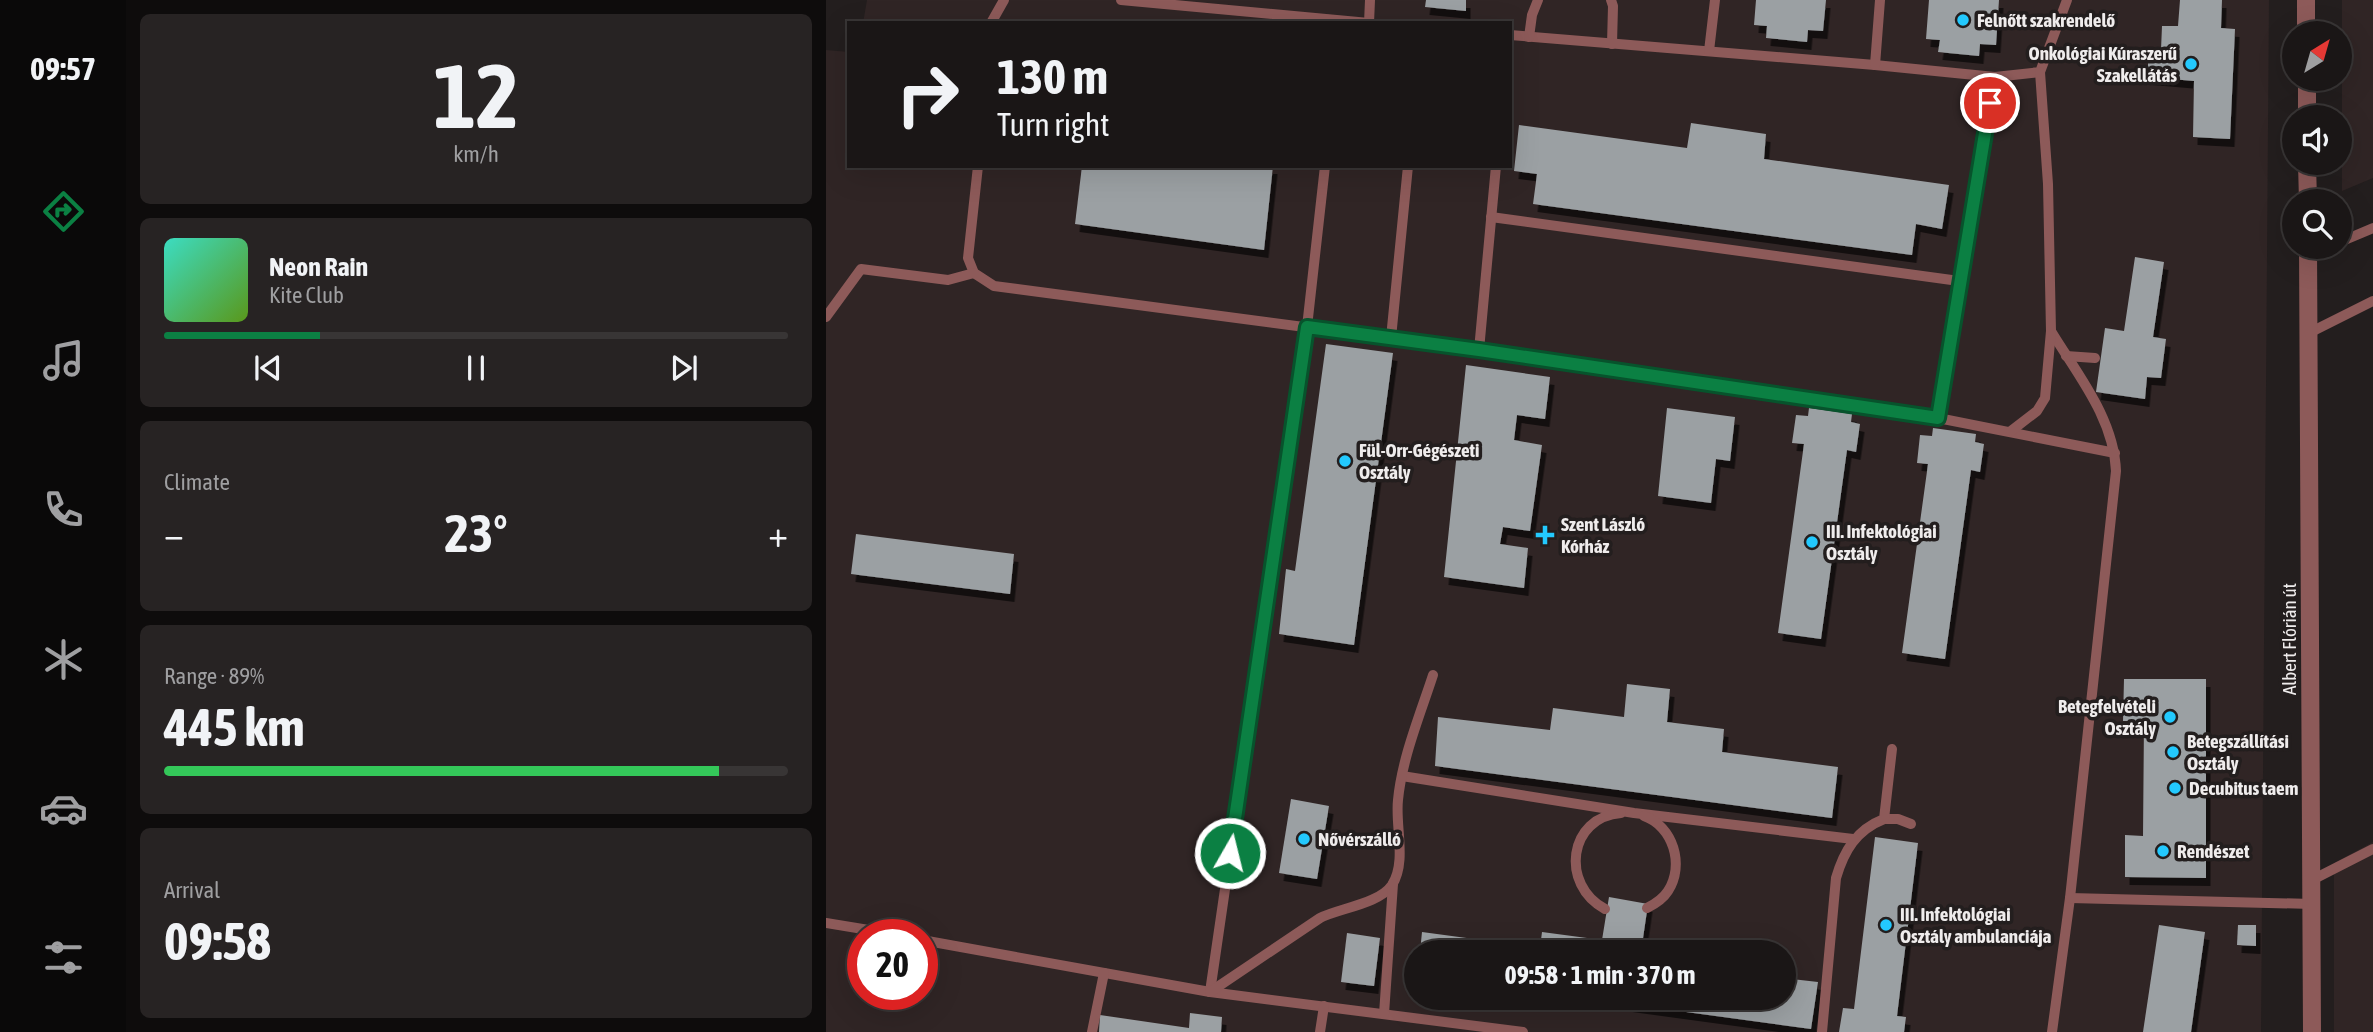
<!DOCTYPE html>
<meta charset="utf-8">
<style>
body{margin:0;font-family:"Asap Condensed",sans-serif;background:#272323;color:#f1f3f6;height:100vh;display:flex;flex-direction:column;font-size:26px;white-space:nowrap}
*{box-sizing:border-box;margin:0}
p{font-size:23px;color:#9f9fa1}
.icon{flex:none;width:38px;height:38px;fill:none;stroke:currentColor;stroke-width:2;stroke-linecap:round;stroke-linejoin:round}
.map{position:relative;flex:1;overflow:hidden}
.details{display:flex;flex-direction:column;gap:14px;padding:14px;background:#0e0c0c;width:700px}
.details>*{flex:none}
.guide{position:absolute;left:21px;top:21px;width:665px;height:147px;border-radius:0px;box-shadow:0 7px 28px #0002,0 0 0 2px #383535;background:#1a1616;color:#f1f3f6;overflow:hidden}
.needle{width:46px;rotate:37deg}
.fabs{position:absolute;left:1456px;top:21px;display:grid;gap:14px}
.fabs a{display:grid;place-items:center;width:70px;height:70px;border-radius:50%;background:#1a1616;box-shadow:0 7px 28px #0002,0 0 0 2px #383535;font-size:35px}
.speed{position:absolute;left:21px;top:919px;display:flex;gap:14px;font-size:35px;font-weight:700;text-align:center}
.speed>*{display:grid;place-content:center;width:91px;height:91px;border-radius:50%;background:#1a1616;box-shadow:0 7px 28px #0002,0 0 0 2px #383535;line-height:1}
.speed .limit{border:10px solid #d22;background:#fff;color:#111}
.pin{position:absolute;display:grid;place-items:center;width:60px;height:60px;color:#fff;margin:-30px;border:4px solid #fff;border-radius:50%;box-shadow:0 2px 7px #0007}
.me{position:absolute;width:77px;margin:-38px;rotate:8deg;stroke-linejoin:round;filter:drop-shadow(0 0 5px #0008)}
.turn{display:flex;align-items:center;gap:24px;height:147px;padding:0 35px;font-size:32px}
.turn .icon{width:91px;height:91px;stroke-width:2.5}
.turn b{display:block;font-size:49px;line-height:60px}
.big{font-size:52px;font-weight:700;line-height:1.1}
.details .widget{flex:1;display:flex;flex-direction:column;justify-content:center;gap:10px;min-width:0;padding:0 24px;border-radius:10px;background:#272323}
.details .dial{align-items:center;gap:0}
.dial b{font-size:91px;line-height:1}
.song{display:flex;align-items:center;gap:21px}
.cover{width:84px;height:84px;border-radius:10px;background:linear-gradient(135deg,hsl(170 70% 55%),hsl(90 70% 35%))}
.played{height:7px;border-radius:4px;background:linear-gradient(90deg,#0b8043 25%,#383535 25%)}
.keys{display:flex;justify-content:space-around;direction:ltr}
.heat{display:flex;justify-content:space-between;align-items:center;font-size:38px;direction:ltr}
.charge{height:10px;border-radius:5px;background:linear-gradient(90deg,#34c759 89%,#383535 0)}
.trip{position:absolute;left:578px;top:940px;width:392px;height:70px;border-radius:35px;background:#1a1616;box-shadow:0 7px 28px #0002,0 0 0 2px #383535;font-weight:700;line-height:70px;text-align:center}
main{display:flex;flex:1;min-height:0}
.tabs{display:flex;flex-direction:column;width:126px;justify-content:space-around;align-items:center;background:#0a0909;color:#9f9fa1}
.tabs .icon{width:49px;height:49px}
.tabs .selected{color:#0b8043}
.tabs b{font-size:32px;color:#f1f3f6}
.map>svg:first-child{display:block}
.built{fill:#302525;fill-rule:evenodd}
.building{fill:#9ba0a3;filter:url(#shadow)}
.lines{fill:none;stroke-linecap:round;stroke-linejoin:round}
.service{stroke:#8d5a59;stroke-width:10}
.tertiary{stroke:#8d5a59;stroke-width:18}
.route-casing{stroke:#07532c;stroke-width:18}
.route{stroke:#0b8043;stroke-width:12}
.poi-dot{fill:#23c9fe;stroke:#231e1e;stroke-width:2.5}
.labels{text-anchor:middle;stroke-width:7;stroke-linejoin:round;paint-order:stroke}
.poi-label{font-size:19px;font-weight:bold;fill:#efecec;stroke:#231e1e;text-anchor:start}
.street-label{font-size:19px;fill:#efecec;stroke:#231e1e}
</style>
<main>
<nav class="tabs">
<b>09:57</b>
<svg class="icon selected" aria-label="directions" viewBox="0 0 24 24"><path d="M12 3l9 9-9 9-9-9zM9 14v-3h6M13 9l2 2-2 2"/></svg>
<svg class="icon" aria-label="music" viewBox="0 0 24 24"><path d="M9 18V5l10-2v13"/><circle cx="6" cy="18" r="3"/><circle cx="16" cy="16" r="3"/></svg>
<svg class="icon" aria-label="phone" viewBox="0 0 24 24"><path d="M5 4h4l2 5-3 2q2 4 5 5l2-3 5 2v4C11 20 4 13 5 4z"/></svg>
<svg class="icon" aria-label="climate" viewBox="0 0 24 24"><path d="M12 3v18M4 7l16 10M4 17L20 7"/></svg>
<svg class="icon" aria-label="car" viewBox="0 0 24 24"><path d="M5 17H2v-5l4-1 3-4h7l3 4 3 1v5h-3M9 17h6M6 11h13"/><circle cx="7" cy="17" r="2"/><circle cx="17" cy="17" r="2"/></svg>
<svg class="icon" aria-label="filters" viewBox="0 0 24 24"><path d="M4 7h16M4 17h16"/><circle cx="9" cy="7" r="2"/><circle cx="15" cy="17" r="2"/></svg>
</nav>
<section class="details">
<div class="widget dial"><b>12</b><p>km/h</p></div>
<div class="widget">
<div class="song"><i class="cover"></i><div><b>Neon Rain</b><p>Kite Club</p></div></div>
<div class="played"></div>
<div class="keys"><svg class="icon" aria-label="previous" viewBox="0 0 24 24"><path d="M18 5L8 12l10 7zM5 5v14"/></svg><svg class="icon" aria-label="pause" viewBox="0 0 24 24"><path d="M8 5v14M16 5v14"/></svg><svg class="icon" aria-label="next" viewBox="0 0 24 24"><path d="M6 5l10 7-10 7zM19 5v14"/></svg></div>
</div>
<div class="widget"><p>Climate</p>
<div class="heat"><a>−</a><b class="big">23°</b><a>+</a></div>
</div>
<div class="widget"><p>Range · 89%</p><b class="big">445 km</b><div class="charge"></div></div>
<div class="widget"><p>Arrival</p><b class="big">09:58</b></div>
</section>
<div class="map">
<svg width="1547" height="1032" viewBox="0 0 1547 1032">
<defs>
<filter id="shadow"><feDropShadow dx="4.5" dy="8" stdDeviation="0" flood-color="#0009"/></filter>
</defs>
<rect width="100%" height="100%" fill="#231e1e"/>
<!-- built -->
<g class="built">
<path d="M41,0H1443L1435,1032H0V50L23,52V166H684V23H37ZM37,934H96V994H37ZM590,952H957V998H590Z"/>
<path d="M1516,0H1547V178L1516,191Z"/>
<path d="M1547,842V1032H1508V863Z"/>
</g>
<!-- building -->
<g class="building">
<path d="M600,0H640V11L599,7Z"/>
<path d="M930,0H1000L997,31L982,30L981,42L940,38L941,26L928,25Z"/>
<path d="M1103,0H1173L1170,45L1154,44L1153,56L1112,52L1114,40L1100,39Z"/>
<path d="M1354,0H1396L1395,28L1409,29L1404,139L1367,137L1368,81L1322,77V49L1335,50L1336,26H1352Z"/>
<path d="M865,123L940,134L938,159L1123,185L1116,229L1090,224L1086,255L707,204L711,174L688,171L693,125L861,148Z"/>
<path d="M256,166H447L438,250L249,224Z"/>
<path d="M1309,257L1338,262L1327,337L1340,339L1335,378L1321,377L1319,399L1270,392L1279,328L1298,331Z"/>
<path d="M500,344L567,353L528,645L453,634L460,569L469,571Z"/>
<path d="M640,365L724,377L719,419L691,415L688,440L716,445L704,531L677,527L674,544L702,548L698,588L618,577Z"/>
<path d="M841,408L909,417L904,461L890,459L885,503L832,496Z"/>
<path d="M983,408L1026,414L1025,422L1034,424L1030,452L1021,450L995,639L952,633L978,444L966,443L970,415L982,416Z"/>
<path d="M1107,428L1150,434L1149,442L1158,444L1154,472L1145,470L1119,659L1076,653L1102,464L1091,463L1094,435L1106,436Z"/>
<path d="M30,534L188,554L184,594L25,574Z"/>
<path d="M1298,679H1380V878L1299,877V835L1317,836L1318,721H1297Z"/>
<path d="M801,684L844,689L841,722L898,729L896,752L1012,767L1006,818L609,766L612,717L724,730L727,708L798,717Z"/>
<path d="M465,799L503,806L491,879L453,873Z"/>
<path d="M1049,837L1092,843L1071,1016L1080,1017L1078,1032H1013L1017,1008L1028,1009Z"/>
<path d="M783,897L822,904L816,945L857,952H594L596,932L714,948L716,932L776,940Z"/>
<path d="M1333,925L1379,932L1365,1032H1317Z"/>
<path d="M1412,925H1430V946L1411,945Z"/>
<path d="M521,933L554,938L548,986L515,982Z"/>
<path d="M957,978L992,982L985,1029L765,999L957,998Z"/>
<path d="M364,1013L396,1017L395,1032H273L274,1015L363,1028Z"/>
</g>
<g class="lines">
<!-- service -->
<g class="service">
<path d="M295,0L543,23"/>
<path d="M785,0L787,6L786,44"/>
<path d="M165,23L178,0"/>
<path d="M543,23L544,0"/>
<path d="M684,35L1049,65L1169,77L1214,72L1241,0"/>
<path d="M703,37L706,15L712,0"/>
<path d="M883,51L889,0"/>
<path d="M1049,65L1054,0"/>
<path d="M152,166L142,258L148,273L168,286L653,350L1112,418L1289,453"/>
<path d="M665,217L1133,281"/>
<path d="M1514,242L1547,228"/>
<path d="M1482,256L1504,247"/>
<path d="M0,317L35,269L122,280L148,273"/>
<path d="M1225,331C1251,374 1288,418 1290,471L1244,898L1226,1032"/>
<path d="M1483,333L1547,301"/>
<path d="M565,338L582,166"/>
<path d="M653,350L670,166"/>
<path d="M1240,356L1269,358"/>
<path d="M1112,418L1133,281L1169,77"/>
<path d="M1185,431L1211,411L1219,398L1225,331L1222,184L1214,72"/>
<path d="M576,776L808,813L1027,839"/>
<path d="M818,816C847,826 859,865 842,891C837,899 829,904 821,908"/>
<path d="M1058,819H1072L1085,824"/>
<path d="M1486,880L1547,849"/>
<path d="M1244,898L1486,904"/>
<path d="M779,909C734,885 742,817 795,813"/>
<path d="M0,923L67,934"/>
<path d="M96,940L384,992L697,1032"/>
<path d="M384,992L481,327L499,166"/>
<path d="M384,992L494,918C514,908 553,904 566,885C581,862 569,826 572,800C576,758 594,715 607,675"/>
<path d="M558,1014L567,884"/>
<path d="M266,1032L278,973"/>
<path d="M494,1032L498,1006"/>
<path d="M996,1032L1010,878C1018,851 1030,830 1058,819L1066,749"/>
</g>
<!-- tertiary -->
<g class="tertiary">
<path d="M1480,0V33"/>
<path d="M1481,79V117"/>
<path d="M1481,163L1482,201"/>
<path d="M1482,247L1486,1032"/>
</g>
</g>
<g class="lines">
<defs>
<path id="route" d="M404,853L481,327L653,350L1112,418L1164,103"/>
</defs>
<!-- route casing -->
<use href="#route" class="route-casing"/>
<!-- route -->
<use href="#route" class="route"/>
</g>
<!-- markers -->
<g class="poi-dot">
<circle cx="1137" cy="20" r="7"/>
<circle cx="1365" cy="64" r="7"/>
<circle cx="519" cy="461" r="7"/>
<path d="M715.5 524.5h7v7h7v7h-7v7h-7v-7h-7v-7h7z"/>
<circle cx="986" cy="542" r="7"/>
<circle cx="1344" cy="717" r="7"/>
<circle cx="1347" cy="752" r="7"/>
<circle cx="1349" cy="788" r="7"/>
<circle cx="478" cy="839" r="7"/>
<circle cx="1337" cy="851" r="7"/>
<circle cx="1060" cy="925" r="7"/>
</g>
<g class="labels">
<!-- poi labels -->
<g class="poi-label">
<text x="1151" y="27">Felnőtt szakrendelő</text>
<text x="1351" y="60" text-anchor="end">Onkológiai Kúraszerű<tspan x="1351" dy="22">Szakellátás</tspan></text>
<text x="533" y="457">Fül-Orr-Gégészeti<tspan x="533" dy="22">Osztály</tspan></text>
<text x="735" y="531">Szent László<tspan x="735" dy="22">Kórház</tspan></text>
<text x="1000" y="538">III. Infektológiai<tspan x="1000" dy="22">Osztály</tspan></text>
<text x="1330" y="713" text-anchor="end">Betegfelvételi<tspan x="1330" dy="22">Osztály</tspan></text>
<text x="1361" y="748">Betegszállítási<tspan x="1361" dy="22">Osztály</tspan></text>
<text x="1363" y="795">Decubitus taem</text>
<text x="492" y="846">Nővérszálló</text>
<text x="1351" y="858">Rendészet</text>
<text x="1074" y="921">III. Infektológiai<tspan x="1074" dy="22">Osztály ambulanciája</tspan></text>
</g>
<!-- street labels -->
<g class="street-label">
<text transform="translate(1463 639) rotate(-90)" y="7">Albert Flórián út</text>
</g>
</g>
</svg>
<div class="fabs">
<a><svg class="needle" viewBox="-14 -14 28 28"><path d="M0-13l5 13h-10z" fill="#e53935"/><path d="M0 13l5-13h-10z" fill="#9f9fa1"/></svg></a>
<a><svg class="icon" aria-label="sound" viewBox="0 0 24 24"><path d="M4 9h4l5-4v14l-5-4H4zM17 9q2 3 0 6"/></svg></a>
<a><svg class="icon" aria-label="search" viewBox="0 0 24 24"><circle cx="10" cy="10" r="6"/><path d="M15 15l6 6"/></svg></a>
</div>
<div class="speed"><div class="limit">20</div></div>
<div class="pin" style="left:1164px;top:103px;background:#d93025"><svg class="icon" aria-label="arrive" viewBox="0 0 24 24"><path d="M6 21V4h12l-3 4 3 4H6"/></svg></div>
<svg class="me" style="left:404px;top:853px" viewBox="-20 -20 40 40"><circle r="17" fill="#0b8043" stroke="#fff" stroke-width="3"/><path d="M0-11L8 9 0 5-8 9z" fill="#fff"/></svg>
<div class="trip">09:58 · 1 min · 370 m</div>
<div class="guide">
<div class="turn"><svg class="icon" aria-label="right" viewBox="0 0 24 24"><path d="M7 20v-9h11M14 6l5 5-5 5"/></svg><div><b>130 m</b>Turn right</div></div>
</div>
</div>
</main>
